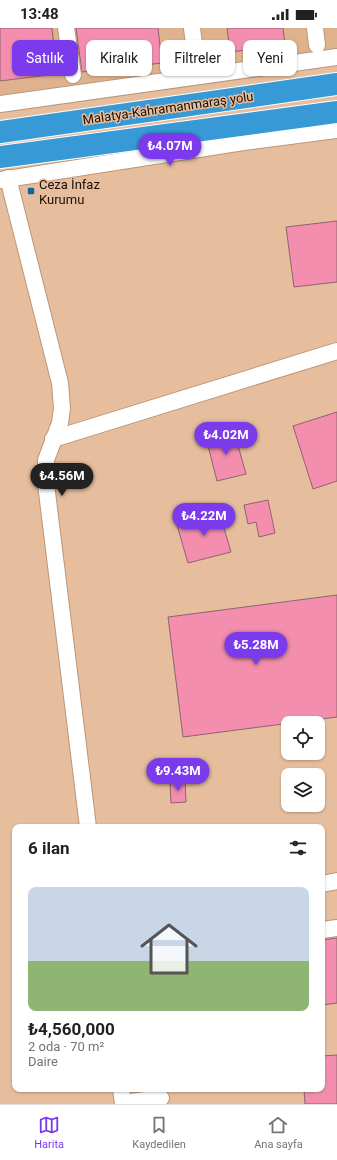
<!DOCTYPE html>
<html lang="tr">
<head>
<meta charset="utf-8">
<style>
	body { margin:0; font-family:Roboto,sans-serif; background:#f6f6f6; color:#202124; height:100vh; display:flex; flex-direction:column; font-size:15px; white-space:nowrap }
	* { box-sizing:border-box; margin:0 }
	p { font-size:13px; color:#757577 }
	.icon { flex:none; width:22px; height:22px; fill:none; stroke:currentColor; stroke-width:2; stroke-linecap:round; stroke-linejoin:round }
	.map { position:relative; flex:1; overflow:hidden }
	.panel { position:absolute; left:12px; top:796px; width:313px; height:268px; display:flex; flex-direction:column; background:#fff; border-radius:8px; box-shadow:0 1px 3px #0004 }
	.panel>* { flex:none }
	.hud { position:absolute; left:12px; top:12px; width:313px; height:36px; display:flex; gap:8px }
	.buttons { position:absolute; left:281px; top:688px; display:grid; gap:8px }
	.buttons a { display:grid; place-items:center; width:44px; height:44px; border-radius:8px; background:#fff; box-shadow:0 1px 3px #0004; font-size:20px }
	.price { position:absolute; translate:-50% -34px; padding:0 9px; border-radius:14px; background:#7c3aed; color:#fff; font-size:13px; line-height:26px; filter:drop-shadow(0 1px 2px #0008) }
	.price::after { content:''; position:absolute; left:50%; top:24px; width:12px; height:9px; margin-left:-6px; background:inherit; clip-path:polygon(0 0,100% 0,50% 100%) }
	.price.on { background:#222; color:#fff }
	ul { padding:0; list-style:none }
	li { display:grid; align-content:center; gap:8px; height:212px; padding:0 16px }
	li+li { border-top:1px solid #e0e0e0 }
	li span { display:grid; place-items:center; height:124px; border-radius:8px; color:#555 }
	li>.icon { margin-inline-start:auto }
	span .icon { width:72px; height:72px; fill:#fffc; stroke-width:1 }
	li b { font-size:17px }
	h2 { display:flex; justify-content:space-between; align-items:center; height:48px; padding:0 16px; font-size:17px }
	.tag { padding:0 14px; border-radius:8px; background:#fff; box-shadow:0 1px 3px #0004; font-size:14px; line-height:36px }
	.tag.on { background:#7c3aed; color:#fff }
	.status { display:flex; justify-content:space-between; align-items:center; height:28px; padding:0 20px; background:#fff; direction:ltr }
	.status svg { height:11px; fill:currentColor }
	.dock { display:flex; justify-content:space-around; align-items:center; height:56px; border-top:1px solid #e0e0e0; background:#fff; font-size:11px; color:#757577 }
	.dock a { display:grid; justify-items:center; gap:2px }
	.dock .on { color:#7c3aed }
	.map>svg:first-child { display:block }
</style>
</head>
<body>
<div class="status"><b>13:48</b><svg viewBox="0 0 49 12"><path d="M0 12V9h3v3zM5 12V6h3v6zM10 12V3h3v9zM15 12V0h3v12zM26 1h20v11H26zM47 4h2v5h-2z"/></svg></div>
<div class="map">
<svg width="337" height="1076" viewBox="0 0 337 1076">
	<rect width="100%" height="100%" fill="#e6be9e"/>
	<!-- built -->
	<polygon fill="#dfb28e" points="0,0 337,0 337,21 0,67"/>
	<!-- building -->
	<g fill="#f38eae" stroke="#90626f">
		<polygon points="0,0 52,0 57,46 0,53"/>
		<polygon points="76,0 158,0 162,35 82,44"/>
		<polygon points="227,0 283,0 285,17 230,24"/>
		<polygon points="337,193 337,254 294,259 286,199"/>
		<polygon points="337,384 337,453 313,461 293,398"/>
		<polygon points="234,403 246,446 217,453 206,410"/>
		<polygon points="268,472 275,505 259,509 256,494 248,496 244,477"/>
		<polygon points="219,483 231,524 188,535 176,494"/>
		<polygon points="337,567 337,689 183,709 168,589"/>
		<polygon points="185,753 186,774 171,775 170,755"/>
		<polygon points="337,910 337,975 322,977 322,912"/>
		<polygon points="337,1027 337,1076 305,1076 304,1061 322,1061 322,1028"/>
	</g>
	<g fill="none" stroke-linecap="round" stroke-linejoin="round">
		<defs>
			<g id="minor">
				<polyline points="66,0 73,47"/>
				<polyline points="192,0 196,33"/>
				<polyline points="315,0 317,17"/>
				<polyline points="0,76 337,29"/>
				<polyline points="8,150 60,355 62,380 60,395 46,432 46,456 88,799"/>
				<polyline points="0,152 237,115 337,102"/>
				<polyline points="53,411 337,323"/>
				<polyline points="322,856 337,853"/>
				<polyline points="322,902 337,900"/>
				<polyline points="121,1061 123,1076"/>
				<polyline points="123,1075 161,1070"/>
			</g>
			<g id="highway">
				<polyline points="0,104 337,56"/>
				<polyline points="0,129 337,84"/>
			</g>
		</defs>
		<!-- minor casing -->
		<use href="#minor" stroke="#bc9677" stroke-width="18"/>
		<!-- highway casing -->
		<use href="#highway" stroke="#fff" stroke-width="24"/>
		<!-- minor -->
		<use href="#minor" stroke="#fff" stroke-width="16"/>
		<!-- highway -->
		<use href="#highway" stroke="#379ad7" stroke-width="22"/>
	</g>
	<!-- markers -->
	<rect fill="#106899" stroke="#e6be9e" stroke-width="1.5" x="27" y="159" width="8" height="8" rx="2"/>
	<g text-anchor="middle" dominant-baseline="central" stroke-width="3" stroke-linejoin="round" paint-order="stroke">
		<!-- street labels -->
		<g font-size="13" fill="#1d0f04" stroke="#e6be9e">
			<text transform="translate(168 80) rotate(-8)">Malatya-Kahramanmaraş yolu</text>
		</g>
		<!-- poi labels -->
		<g font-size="13" fill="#1d0f04" stroke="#e6be9e" text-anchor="start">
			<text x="39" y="156">Ceza İnfaz<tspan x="39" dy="15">Kurumu</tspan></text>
		</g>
	</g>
</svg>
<div class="buttons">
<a><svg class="icon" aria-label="locate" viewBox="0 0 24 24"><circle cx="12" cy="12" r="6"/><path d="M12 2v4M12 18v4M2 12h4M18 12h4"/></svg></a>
<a><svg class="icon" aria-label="layers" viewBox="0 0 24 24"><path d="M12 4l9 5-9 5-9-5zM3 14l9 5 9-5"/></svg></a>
</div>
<b class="price" style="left:170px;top:139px">₺4.07M</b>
<b class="price" style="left:226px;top:428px">₺4.02M</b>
<b class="price on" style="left:62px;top:469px">₺4.56M</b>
<b class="price" style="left:204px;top:509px">₺4.22M</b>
<b class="price" style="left:256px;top:638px">₺5.28M</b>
<b class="price" style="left:178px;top:764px">₺9.43M</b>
<div class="hud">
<a class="tag on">Satılık</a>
<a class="tag">Kiralık</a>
<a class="tag">Filtreler</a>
<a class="tag">Yeni</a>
</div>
<section class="panel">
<h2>6 ilan<svg class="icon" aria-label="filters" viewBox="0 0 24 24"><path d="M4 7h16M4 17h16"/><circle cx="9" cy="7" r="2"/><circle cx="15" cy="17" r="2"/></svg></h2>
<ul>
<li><span style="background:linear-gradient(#c9d6e8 60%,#8fb573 0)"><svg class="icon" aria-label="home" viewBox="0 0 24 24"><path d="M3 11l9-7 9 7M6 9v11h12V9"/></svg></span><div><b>₺4,560,000</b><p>2 oda · 70 m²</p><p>Daire</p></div></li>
</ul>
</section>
</div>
<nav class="dock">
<a class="on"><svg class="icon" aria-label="map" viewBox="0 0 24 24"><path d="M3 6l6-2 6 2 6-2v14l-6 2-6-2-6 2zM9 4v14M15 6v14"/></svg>Harita</a>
<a><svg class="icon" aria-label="saved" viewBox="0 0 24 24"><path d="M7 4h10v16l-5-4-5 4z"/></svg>Kaydedilen</a>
<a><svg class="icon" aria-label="home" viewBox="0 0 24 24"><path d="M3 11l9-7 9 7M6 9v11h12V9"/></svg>Ana sayfa</a>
</nav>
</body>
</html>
